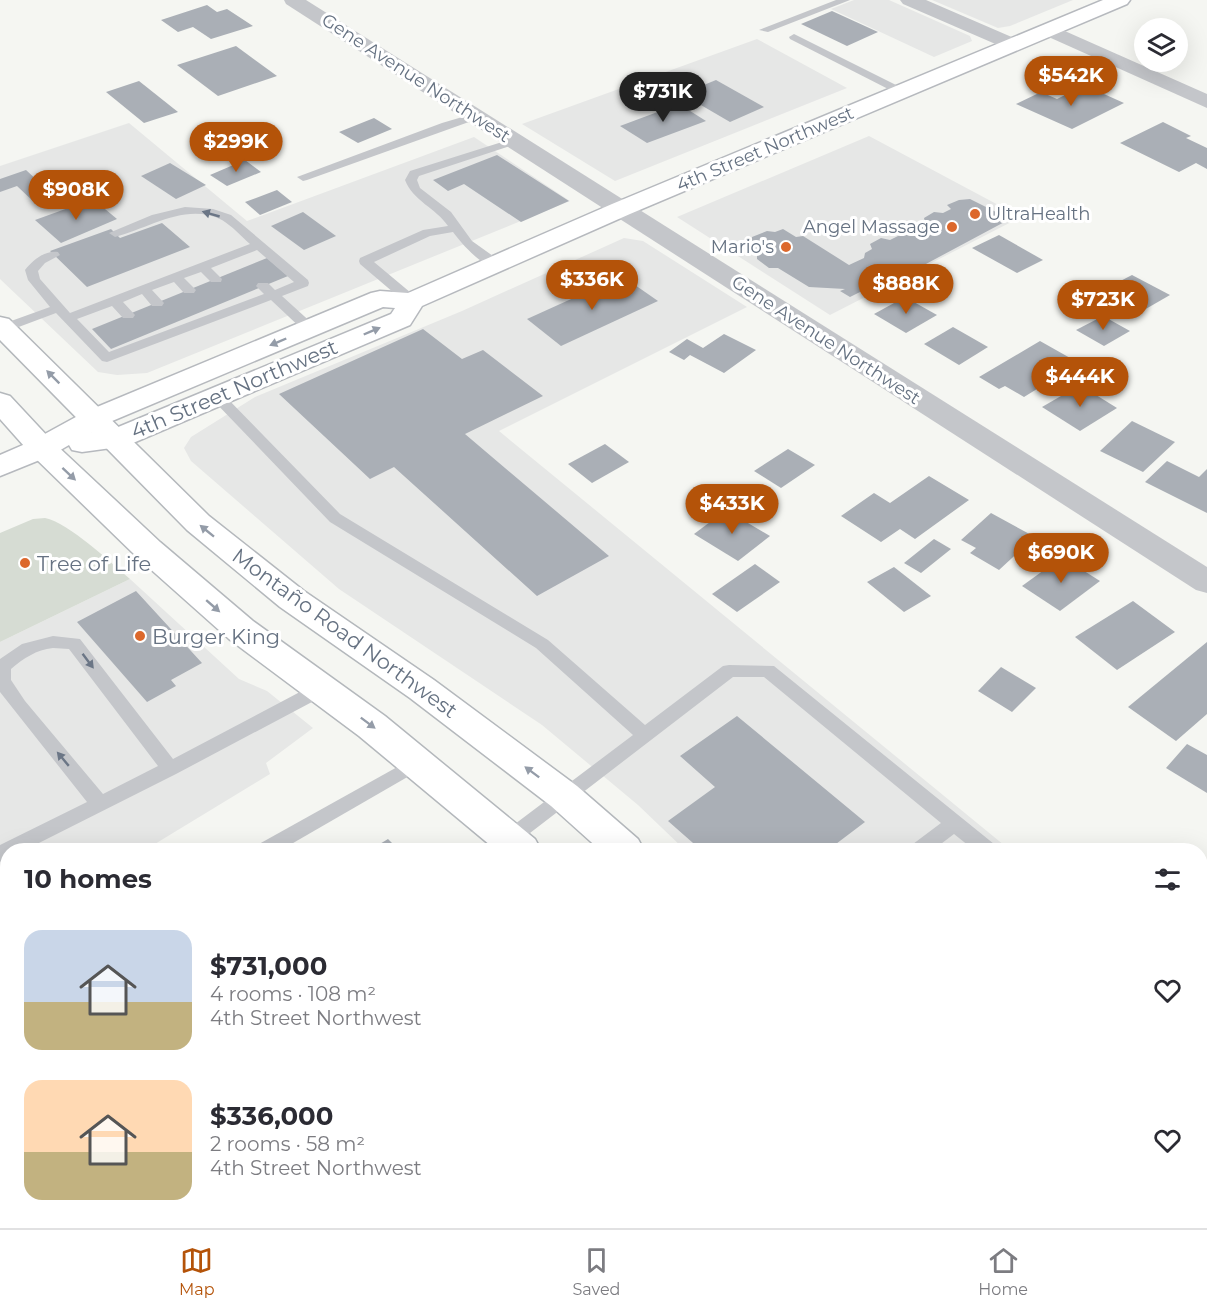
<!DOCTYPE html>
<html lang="en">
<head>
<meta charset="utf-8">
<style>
	body { margin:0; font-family:Montserrat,sans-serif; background:#f2f2f3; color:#2b2b33; height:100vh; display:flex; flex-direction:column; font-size:22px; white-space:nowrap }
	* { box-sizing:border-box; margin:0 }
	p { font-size:20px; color:#7c7c81 }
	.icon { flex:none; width:33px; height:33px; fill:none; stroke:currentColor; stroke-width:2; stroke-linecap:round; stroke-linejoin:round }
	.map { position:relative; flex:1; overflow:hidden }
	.details { position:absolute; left:0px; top:843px; width:1208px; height:386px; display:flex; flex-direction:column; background:#fff; border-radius:24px 24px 0 0; box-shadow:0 6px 24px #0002 }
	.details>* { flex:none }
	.controls { position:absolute; left:1134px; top:18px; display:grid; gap:12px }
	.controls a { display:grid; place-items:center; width:54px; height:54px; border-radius:50%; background:#fff; box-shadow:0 6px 24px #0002; font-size:30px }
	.price { position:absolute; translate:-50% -51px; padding:0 14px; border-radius:21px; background:#b45309; color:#fff; font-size:20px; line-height:39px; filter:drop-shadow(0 2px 3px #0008) }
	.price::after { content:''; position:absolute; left:50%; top:36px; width:18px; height:14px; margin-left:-9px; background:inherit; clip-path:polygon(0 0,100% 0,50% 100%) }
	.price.on { background:#222; color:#fff }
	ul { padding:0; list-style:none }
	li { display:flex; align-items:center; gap:18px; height:150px; padding:0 24px }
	li span { display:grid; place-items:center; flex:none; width:168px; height:120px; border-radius:18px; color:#555 }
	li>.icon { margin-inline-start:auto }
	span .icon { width:72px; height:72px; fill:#fffc; stroke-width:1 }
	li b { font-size:26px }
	h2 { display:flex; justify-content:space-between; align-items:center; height:72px; padding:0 24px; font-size:26px }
	.dock { display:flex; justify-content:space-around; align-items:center; height:84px; border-top:2px solid #e1e1e2; background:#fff; font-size:16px; color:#7c7c81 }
	.dock a { display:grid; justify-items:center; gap:3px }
	.dock .on { color:#b45309 }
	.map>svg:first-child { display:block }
</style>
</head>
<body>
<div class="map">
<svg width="1207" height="1228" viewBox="0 0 1207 1228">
	<rect width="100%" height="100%" fill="#f5f6f2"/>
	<!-- built -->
	<g fill="#e6e7e6">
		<polygon points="854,0 889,0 970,36 972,41 934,57 831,9"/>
		<polygon points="932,0 1073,0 1010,26 998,28"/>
		<polygon points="757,39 847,88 615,181 522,124"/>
		<polygon points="129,123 247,221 474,137 570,201 147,373 117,375 98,372 0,279 0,166"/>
		<polygon points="869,136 1021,217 830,315 677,217"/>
		<polygon points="624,238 643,241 747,307 499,431 1010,850 685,850 638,805 542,725 339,589 191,461 184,448 191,437 255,397 462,311"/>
		<polygon points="130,579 239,679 267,691 313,728 266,763 270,774 145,850 8,850 7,926 0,930 0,642"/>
		<polygon points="1200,1003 1207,1009 1207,1228 1076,1228 1069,1221 1200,1221"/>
	</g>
	<!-- green -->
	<path fill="#d6dcd3" d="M45,518c24,5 65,44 85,61l-130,63v-109l33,-14z"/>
	<!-- building -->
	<g fill="#aaafb6">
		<polygon points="207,5 217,12 227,9 253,26 211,39 193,27 178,32 161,20"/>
		<polygon points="832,11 878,32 847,46 801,24"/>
		<polygon points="236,46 277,76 218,96 177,65"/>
		<polygon points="716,80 764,107 730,122 682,94"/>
		<polygon points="139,81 178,112 144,123 106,92"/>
		<polygon points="1077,89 1088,94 1095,90 1124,103 1072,129 1016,104 1041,92 1057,99"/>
		<polygon points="679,104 706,121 647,143 620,126"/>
		<polygon points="374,118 392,129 358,143 339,132"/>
		<polygon points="1163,122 1191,136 1186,138 1207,148 1207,169 1196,163 1179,172 1120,143"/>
		<polygon points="497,155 569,201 521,222 464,184 448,191 433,180"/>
		<polygon points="245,160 261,172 227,186 210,175"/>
		<polygon points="170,163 206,185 176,199 141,176"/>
		<polygon points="26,170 54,196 35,203 17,186 0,192 0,179"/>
		<polygon points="277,190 292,202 260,215 245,202"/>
		<polygon points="93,199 117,219 61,243 35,220"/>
		<polygon points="970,199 1010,219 868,295 862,291 850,297 840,291 845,289 809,287 778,268 769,268 757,259 757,254 745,247 752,243 752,237 767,231 775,232 783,229 796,237 803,236 849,265 864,258 865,253 872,249 870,244 881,238 890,240 900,235 898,231 908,225 916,227 925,222 924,218 934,212 943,213 951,209 947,205 959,200"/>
		<polygon points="303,212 336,236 304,250 271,226"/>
		<polygon points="162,223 190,247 87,287 50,251 111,229 120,238"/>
		<polygon points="999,235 1043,260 1017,273 972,248"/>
		<polygon points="267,258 288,276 111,349 92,329"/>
		<polygon points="1132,275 1170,295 1144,310 1105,289"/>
		<polygon points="622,276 658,301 561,346 527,319"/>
		<polygon points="905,297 937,315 906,333 874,314"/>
		<polygon points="1103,316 1130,331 1104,346 1076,330"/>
		<polygon points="953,327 988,347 959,365 924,344"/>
		<polygon points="423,329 462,359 483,350 543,396 465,434 609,556 537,596 394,467 370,479 279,394"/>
		<polygon points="724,334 756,350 724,373 690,355 684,360 669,352 687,339 703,348"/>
		<polygon points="1040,341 1079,363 1024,397 1005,386 999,389 979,377"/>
		<polygon points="1080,385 1117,408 1080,431 1042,407"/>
		<polygon points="1132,421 1175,442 1143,472 1100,451"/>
		<polygon points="605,444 629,462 592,483 568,464"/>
		<polygon points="788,449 815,465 781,488 754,471"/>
		<polygon points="1167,461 1199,477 1207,469 1207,513 1145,482"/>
		<polygon points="929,476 969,500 915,539 900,529 881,542 841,516 874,493 890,503"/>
		<polygon points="726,510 770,536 738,561 694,534"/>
		<polygon points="991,513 1035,537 999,570 970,553 976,548 961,540"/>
		<polygon points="934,539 951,549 921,573 904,563"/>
		<polygon points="1062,557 1100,581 1060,611 1022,586"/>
		<polygon points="755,564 780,582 737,612 712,594"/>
		<polygon points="894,567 931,596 904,612 867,582"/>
		<polygon points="136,591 202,663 171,680 176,686 147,702 77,622"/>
		<polygon points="1133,601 1175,632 1117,670 1075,637"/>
		<polygon points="1207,642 1207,714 1176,741 1128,707"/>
		<polygon points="1001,667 1036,688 1012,712 978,691"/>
		<polygon points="737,716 865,822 828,850 701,850 668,821 715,787 680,756"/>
		<polygon points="1187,744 1207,755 1207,793 1166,768"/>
		<polygon points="388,839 399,850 370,850"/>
		<polygon points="8,949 8,972 0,955 0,953"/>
		<polygon points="1200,1066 1207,1072 1207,1228 1094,1228 1087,1221 1200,1221"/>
		<polygon points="91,1221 177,1221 167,1228 95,1228"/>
		<polygon points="515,1221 559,1221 553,1228 523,1228"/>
	</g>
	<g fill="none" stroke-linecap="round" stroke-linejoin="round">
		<defs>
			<path id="secondary" d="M1103,0h27l-3,4 -497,210 -208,92 -12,19 -284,121 -44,6 -10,-2 -3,-5 -17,10 -52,21v-21l32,-14 53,-29 286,-119 9,-2 28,2 204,-89zM383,307l12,1 -4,6 -280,116 -20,3 14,-9z"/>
			<g id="primary">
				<polygon points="0,317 9,319 209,516 304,591 434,680 577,786 638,839 644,850 600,850 551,806 410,698 280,607 187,530 0,340"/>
				<polygon points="0,393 10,396 52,441 160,542 253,621 385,716 535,839 541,850 496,850 359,736 229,639 138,558 32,455 0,419"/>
				<polygon points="854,1221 904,1221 907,1228 857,1228"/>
				<polygon points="977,1221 1027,1221 1030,1228 980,1228"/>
			</g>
		</defs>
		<!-- secondary casing -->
		<use href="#secondary" stroke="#b6b9be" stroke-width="3"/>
		<!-- primary casing -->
		<use href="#primary" stroke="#b4b8bc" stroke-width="3"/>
		<!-- service -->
		<g fill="#c4c6ca" fill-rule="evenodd">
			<polygon points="836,0 850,0 768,32 759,30"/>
			<polygon points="794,34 906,90 907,92 906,94 898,94 790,39 789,37"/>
			<polygon points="476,113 480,114 480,118 307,180 303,181 297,177 442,123"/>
			<path d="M515,138l6,3 -2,2 -100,33 -2,4 3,8 31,24 21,29 28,20 1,3 -1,3c-16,3 -38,-23 -47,-35l-23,4 -56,26 43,36 2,3 -7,4 -5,-1 -47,-40 -1,-3 1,-3 63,-28 25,-4c-12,-18 -35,-25 -43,-46l5,-9z"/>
			<path d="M185,207l28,2 18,6 77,65 1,3 -1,3 -26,10 33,30 2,3 -2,3h-10l-34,-32 -164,62 -5,-1 -46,-48 -48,18h-8v-6l50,-18 -22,-27 -3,-10c8,-10 20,-20 33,-18l2,3 -15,8 -7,8 2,8 30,34 180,-69c-9,-8 -18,-18 -28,-24 -36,-18 -72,8 -107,17l-6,-4 43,-18zM257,250l37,32 -19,8 -7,-7h-10l-2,3 8,8 -155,58 -32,-33 35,-13 11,12h10l2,-3 -12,-13 19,-8 10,12h10l2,-3 -12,-13 22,-8 10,11h10l2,-3 -12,-12 17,-6 10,10h10l1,-3 -11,-11z"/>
			<polygon points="217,392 222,393 340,514 548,640 645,725 723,666 729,665 774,666 994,844 996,850 974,850 954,834 933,850 911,850 913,844 941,823 764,677 733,677 517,843 510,846 503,843 501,838 503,833 633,735 536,648 330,522 212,399 210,396 212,393"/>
			<path d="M53,636l27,3 93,120 142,-75 6,-2 6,2 3,5 -3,5 -151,80 -151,76h-17v9l-8,3v-17l87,-43 -87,-110v-33l22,-15zM53,648l16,1 89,117 -55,28 -78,-93 -14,-21v-11c13,-11 25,-19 42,-21z"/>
			<polygon points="417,756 423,758 426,763 423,768 281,850 257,850 259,844"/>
			<polygon points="1200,1015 1207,1018 1207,1040 1200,1037"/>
		</g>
		<!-- minor -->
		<g fill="#c4c6ca" fill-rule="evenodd">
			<polygon points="284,0 306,0 1207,567 1207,593 1196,590 286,4"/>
			<polygon points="900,0 926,0 1021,41 1024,45 1021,49 1007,49 903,4"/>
			<polygon points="1049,24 1207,94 1207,108 1042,34 1039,30 1042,26"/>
		</g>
		<!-- secondary -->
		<use href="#secondary" fill="#fff" fill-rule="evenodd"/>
		<!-- primary -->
		<use href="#primary" fill="#fff" fill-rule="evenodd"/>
	</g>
	<!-- one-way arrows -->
	<defs><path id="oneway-solid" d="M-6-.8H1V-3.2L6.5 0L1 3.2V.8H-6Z" transform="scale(1.5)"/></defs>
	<g fill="#6b7686">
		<use href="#oneway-solid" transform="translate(211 214) rotate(-164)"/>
		<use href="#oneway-solid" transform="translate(88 661) rotate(53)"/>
		<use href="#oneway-solid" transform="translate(63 759) rotate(-130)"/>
	</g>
	<g fill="#949ca8">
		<use href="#oneway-solid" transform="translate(372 331) rotate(-23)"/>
		<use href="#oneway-solid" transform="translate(278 342) rotate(157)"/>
		<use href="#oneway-solid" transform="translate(53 377) rotate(-135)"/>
		<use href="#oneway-solid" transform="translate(69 474) rotate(43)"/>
		<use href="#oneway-solid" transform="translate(207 531) rotate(-141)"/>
		<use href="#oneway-solid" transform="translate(213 606) rotate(41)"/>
		<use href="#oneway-solid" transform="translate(368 723) rotate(37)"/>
		<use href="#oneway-solid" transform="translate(532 772) rotate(-143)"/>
	</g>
	<!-- markers -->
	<g fill="#dc682c" stroke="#fff" stroke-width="2">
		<circle cx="975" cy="214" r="6"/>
		<circle cx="952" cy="227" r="6"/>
		<circle cx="786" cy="247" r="6"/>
		<circle cx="25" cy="563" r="6"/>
		<circle cx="140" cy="636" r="6"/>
	</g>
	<g text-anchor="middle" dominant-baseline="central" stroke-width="6" stroke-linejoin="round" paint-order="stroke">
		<!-- far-street labels -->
		<g font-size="18" fill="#667282" stroke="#fff">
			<text transform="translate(416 78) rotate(33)">Gene Avenue Northwest</text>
			<text transform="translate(765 149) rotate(-23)">4th Street Northwest</text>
			<text transform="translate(826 340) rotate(33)">Gene Avenue Northwest</text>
		</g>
		<!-- far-poi labels -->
		<g font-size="18" fill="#667282" stroke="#fff" text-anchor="end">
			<text x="987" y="214" text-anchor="start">UltraHealth</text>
			<text x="940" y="227">Angel Massage</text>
			<text x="774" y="247">Mario's</text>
		</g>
		<!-- street labels -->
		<g font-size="21" fill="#667282" stroke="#fff">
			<text transform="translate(234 389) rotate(-23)">4th Street Northwest</text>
			<text transform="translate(345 633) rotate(36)">Montaño Road Northwest</text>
		</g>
		<!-- poi labels -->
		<g font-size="21" fill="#667282" stroke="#fff" text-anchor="start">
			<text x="37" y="563">Tree of Life</text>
			<text x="152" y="636">Burger King</text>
		</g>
	</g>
</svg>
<div class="controls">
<a><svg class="icon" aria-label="layers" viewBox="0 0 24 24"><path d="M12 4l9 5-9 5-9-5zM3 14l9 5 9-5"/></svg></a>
</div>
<b class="price" style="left:1071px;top:107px">$542K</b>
<b class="price on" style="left:663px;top:123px">$731K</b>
<b class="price" style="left:236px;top:173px">$299K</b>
<b class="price" style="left:76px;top:221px">$908K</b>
<b class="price" style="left:592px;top:311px">$336K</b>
<b class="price" style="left:906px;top:315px">$888K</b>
<b class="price" style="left:1103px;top:331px">$723K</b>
<b class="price" style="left:1080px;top:408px">$444K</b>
<b class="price" style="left:732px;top:535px">$433K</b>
<b class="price" style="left:1061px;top:584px">$690K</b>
<section class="details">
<h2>10 homes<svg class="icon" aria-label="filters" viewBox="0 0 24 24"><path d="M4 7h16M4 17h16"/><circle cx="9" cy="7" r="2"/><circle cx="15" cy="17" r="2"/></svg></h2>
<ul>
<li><span style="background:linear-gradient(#c9d6e8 60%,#c2b280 0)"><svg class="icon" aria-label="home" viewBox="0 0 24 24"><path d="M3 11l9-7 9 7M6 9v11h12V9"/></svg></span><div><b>$731,000</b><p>4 rooms · 108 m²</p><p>4th Street Northwest</p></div><svg class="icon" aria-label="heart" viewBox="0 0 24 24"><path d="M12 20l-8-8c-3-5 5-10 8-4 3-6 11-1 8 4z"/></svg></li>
<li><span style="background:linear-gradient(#ffd9b3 60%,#c2b280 0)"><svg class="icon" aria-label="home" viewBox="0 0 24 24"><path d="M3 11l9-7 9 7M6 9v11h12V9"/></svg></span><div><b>$336,000</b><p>2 rooms · 58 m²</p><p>4th Street Northwest</p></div><svg class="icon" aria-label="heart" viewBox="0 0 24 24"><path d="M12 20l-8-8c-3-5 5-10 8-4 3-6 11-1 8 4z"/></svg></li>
</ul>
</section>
</div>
<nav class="dock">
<a class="on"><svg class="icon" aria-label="map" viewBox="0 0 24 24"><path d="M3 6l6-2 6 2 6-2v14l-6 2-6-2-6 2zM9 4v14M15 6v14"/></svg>Map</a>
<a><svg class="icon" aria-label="saved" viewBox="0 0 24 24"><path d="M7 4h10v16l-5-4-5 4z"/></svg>Saved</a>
<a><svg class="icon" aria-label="home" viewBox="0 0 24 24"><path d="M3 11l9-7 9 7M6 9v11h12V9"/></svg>Home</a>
</nav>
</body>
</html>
